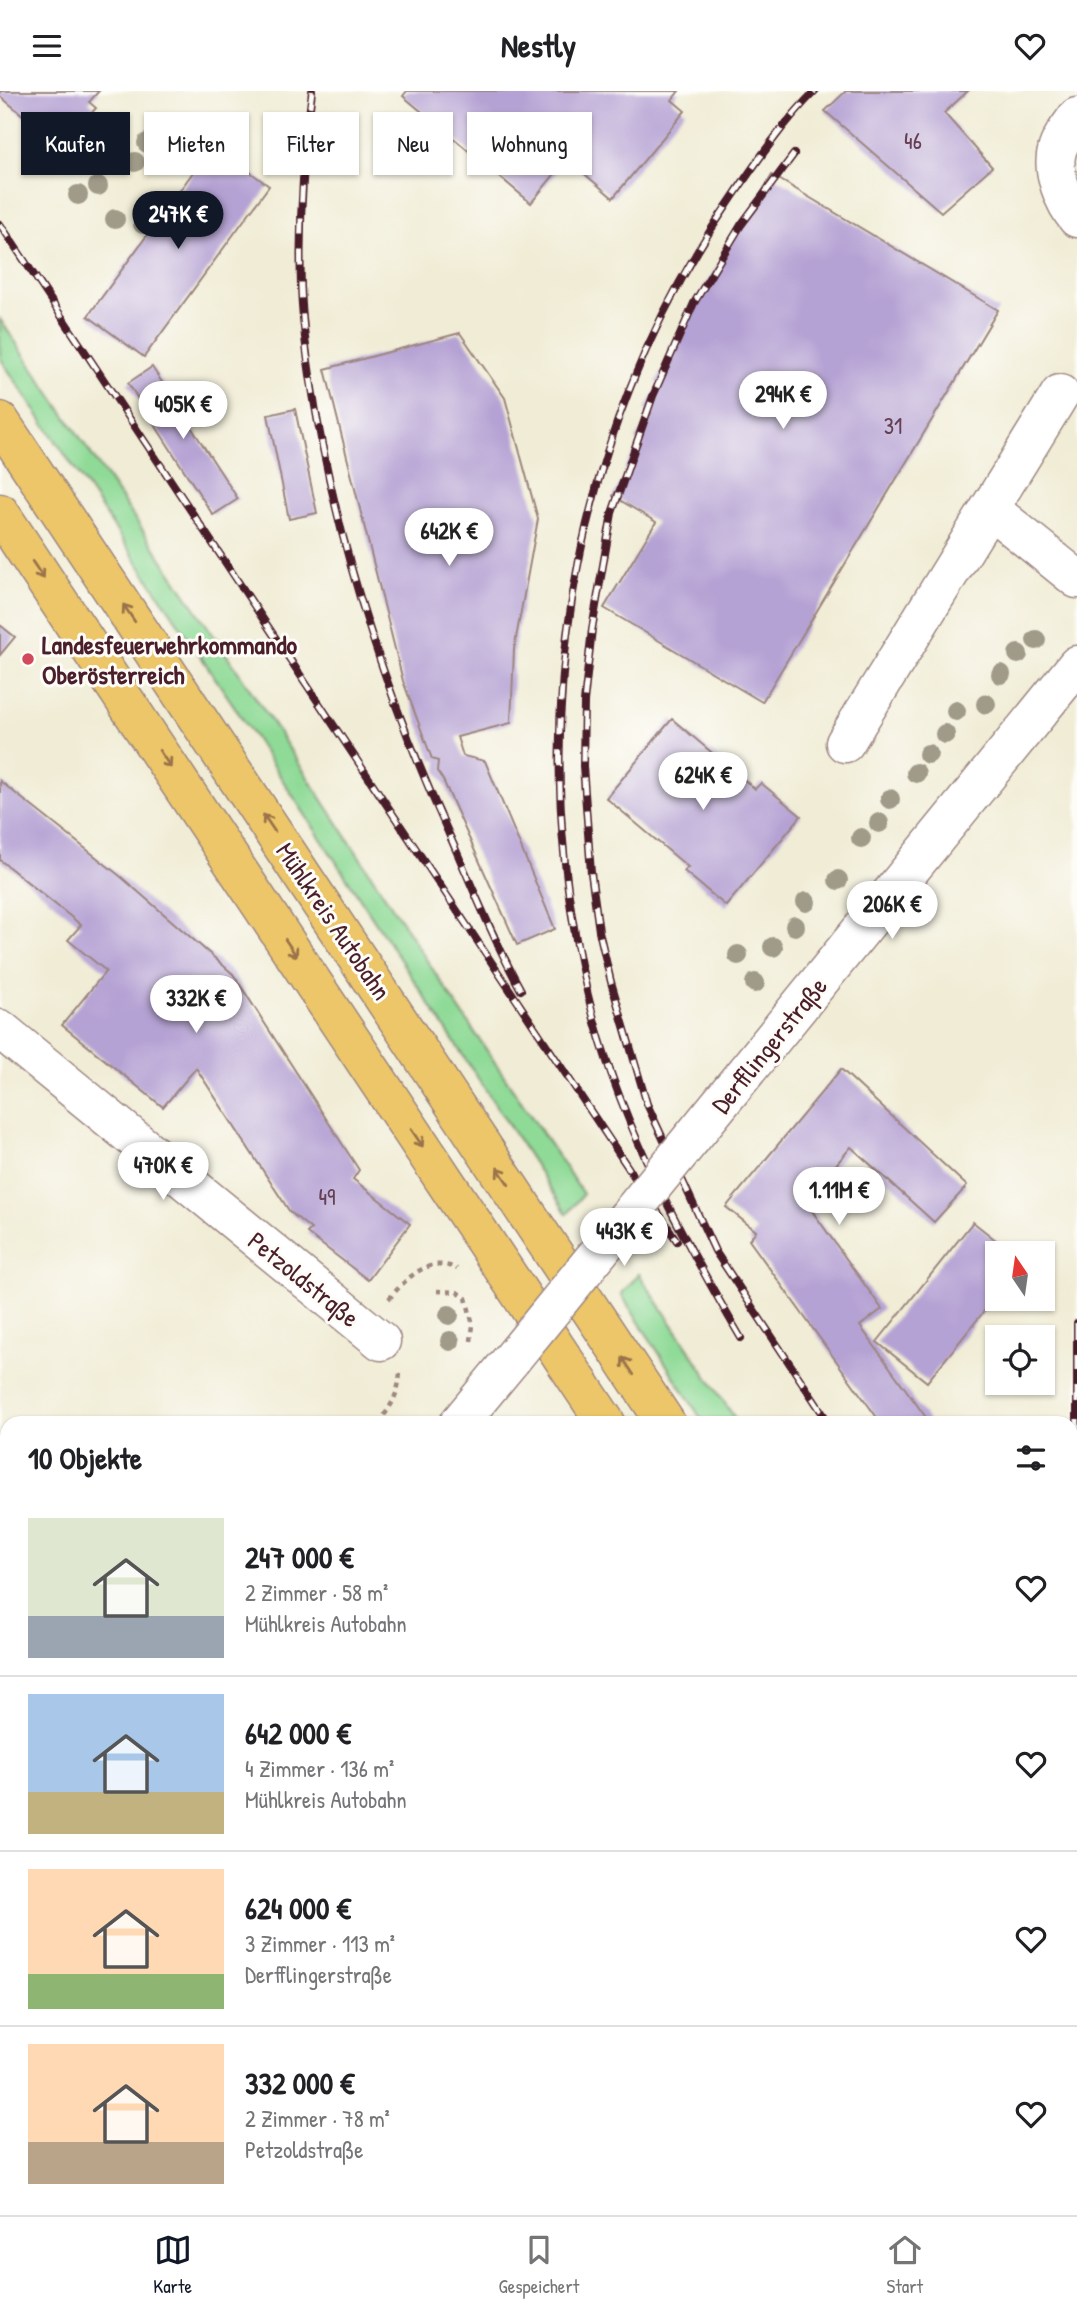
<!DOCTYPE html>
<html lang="de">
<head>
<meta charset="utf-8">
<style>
	body { margin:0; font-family:"Patrick Hand",sans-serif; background:#f2f2f2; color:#202124; height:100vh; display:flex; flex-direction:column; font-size:26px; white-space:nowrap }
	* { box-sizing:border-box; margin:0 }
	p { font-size:23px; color:#757577 }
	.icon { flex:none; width:38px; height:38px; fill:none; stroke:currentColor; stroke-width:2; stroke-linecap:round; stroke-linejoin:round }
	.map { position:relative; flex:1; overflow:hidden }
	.details { position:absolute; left:0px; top:1325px; width:1078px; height:800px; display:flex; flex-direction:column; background:#fff; border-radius:21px 21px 0 0; box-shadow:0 2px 5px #0004 }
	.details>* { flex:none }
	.top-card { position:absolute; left:21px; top:21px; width:700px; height:63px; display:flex; gap:14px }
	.needle { width:46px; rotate:347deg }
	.controls { position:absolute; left:985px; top:1150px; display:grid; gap:14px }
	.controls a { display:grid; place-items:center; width:70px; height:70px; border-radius:0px; background:#fff; box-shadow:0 2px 5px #0004; font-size:35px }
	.price { position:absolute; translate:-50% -60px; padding:0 16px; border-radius:24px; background:#fff; color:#222; font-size:23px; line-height:46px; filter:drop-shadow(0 2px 4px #0008) }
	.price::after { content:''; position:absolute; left:50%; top:42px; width:21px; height:16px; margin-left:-10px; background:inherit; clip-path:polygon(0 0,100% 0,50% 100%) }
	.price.selected { background:#111827; color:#fff }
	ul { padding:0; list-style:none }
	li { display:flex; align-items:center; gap:21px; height:175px; padding:0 28px }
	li+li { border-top:2px solid #e0e0e0 }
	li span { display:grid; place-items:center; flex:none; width:196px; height:140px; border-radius:0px; color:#555 }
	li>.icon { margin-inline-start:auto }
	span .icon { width:84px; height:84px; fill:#fffc; stroke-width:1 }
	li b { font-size:30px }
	h2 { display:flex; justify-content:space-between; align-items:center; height:84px; padding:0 28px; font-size:30px }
	.chip { padding:0 24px; border-radius:0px; background:#fff; box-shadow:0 2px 5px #0004; font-size:24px; line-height:63px }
	.chip.selected { background:#111827; color:#fff }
	header { display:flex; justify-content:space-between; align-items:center; height:91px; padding:0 28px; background:#fff; font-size:32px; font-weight:700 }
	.tab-bar { display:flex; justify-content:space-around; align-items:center; height:98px; border-top:2px solid #e0e0e0; background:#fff; font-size:19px; color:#757577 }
	.tab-bar a { display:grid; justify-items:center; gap:4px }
	.tab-bar .selected { color:#111827 }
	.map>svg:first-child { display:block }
</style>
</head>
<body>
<header><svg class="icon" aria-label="menu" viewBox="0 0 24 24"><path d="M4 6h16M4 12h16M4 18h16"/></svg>Nestly<svg class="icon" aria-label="heart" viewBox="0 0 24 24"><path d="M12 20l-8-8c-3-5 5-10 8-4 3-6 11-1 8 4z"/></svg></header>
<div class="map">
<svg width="1077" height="2124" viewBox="0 0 1077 2124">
	<rect width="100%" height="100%" fill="#fdfcf7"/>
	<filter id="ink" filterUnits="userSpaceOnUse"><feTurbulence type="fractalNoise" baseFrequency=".0143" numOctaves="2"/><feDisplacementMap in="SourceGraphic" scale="14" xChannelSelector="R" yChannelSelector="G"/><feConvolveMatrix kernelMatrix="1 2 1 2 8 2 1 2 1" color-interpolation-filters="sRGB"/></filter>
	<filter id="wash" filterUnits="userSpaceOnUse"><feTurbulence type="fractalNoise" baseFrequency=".00686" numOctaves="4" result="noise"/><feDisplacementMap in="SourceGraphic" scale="28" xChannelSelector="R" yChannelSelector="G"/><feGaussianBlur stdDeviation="1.57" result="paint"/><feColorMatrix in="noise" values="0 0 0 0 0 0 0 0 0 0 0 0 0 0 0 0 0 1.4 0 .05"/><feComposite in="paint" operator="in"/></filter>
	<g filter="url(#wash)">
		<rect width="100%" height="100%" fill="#f0ecd5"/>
		<!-- green -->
		<g fill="#8eda96" stroke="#6c7c60" stroke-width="2">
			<polygon points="0,228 262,616 441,891 583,1103 567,1123 230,609 0,267"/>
			<polygon points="639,1183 738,1332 704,1332 621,1203"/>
			<polygon points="823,2118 942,2118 945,2124 812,2124"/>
		</g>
		<g id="blocks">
			<!-- building -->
			<g fill="#b5a2d4">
				<polygon points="0,0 99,0 89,11 96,17 76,40 70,34 55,51 0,5"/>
				<polygon points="407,0 679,0 672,9 685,20 613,107 567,68 531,112 403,5"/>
				<polygon points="846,0 968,0 944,22 992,76 941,121 825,20"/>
				<polygon points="213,54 269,95 144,266 88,225"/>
				<polygon points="772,84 998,219 762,611 604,517 656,431 613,405 628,380 624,378 640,352 635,349 651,322 645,318 660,293 656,291 673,263 669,261 684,237 681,235"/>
				<polygon points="460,242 505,307 538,428 514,558 511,632 457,646 463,665 485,670 555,838 517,854 443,689 437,680 438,670 432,668 403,590 325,278"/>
				<polygon points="152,276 238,408 213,424 128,292"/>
				<polygon points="295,318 317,422 289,428 268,324"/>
				<polygon points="0,534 15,546 0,564"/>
				<polygon points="672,628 755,698 761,692 801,725 726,815 684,780 688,776 606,707"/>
				<polygon points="0,690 120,785 233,883 359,1079 353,1088 410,1133 368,1189 307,1142 311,1138 290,1121 196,977 163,1016 62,934 106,880 68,849 81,834 0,769"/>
				<polygon points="841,978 967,1095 934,1131 851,1056 805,1110 882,1218 860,1235 930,1332 881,1332 749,1149 756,1140 726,1116"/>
				<polygon points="973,1131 1012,1162 998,1162 998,1203 927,1291 877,1251"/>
				<polygon points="7,1972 7,2101 0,2096 0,1981"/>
				<polygon points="27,2118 491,2118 486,2124 36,2124"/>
			</g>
		</g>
	</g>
	<g filter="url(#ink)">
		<use href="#blocks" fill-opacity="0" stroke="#9d8680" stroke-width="2"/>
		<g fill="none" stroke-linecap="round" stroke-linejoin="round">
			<defs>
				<g id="minor">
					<path d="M1077,26c-7,10 -17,22 -20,34 -6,19 7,52 20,67"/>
					<polyline points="990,418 1077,488"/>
					<polyline points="845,652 1060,303"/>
					<polyline points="0,938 381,1250"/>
					<polyline points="691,1048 1077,574"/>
					<polyline points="459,1332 511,1269"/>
					<polyline points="0,1885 7,1876"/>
				</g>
				<g id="highway">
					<polyline points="0,330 666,1332"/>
					<polyline points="0,422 606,1332"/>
					<polyline points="1071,1979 1077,1989"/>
					<polyline points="1071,2077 1077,2088"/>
				</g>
			</defs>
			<!-- minor casing -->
			<use href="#minor" stroke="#9d8680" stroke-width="41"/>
			<!-- highway casing -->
			<use href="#highway" stroke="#9d8680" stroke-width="41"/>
			<!-- path -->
			<g stroke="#9d8680" stroke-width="4.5" stroke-dasharray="5 5" stroke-linecap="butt">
				<polyline points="272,49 340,56"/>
				<polyline points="437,1200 457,1201 466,1207 473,1234 471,1250"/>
				<path d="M389,1208c17,-21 40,-44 68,-30"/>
				<path d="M378,1332c14,-17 21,-30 22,-52"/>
				<polyline points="0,1656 7,1661"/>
				<polyline points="0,1793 7,1785"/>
				<polyline points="989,2118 993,2124"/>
			</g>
			<!-- minor -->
			<use href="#minor" stroke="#fff" stroke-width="38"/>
			<!-- highway -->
			<use href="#highway" stroke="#ecc669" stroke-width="38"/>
			<defs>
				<g id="rail">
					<path d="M312,0c-9,65 -13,130 -11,196 2,52 11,106 21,157 27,138 72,270 130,397 22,50 43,102 69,149"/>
					<polyline points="794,63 741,134 694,212 653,305 612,422 592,538 584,611 583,675 591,782 599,840 611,891 647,1013 715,1160 829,1332"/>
					<polyline points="0,133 677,1150"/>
					<polyline points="1077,1232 1077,1347"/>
					<path d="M741,1247c-59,-101 -116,-206 -147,-319 -75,-278 -27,-584 138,-821 25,-37 52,-76 83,-107"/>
				</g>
			</defs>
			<!-- rail casing -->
			<use href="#rail" stroke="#4a1f2b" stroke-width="8"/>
			<!-- rail -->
			<use href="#rail" stroke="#fdfcf7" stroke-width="5" stroke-dasharray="16" stroke-linecap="butt"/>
			<defs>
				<polyline id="minor-bridge" points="511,1269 691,1048"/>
			</defs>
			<!-- minor-bridge casing -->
			<use href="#minor-bridge" stroke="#9d8680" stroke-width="41" stroke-linecap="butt"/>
			<!-- minor-bridge -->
			<use href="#minor-bridge" stroke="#fff" stroke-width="38"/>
		</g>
		<!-- trees -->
		<g fill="#a09a89">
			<circle cx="147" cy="52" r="10"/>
			<circle cx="135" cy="71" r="10"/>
			<circle cx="98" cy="95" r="10"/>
			<circle cx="78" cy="104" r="10"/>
			<circle cx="115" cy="128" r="10"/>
			<circle cx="143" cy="133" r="10"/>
			<circle cx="1036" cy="549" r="10"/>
			<circle cx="1018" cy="563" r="10"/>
			<circle cx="1001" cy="583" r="10"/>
			<circle cx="986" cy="613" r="10"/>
			<circle cx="956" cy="620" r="10"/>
			<circle cx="945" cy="643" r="10"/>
			<circle cx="928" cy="663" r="10"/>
			<circle cx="916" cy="682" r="10"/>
			<circle cx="890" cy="708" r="10"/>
			<circle cx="879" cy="732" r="10"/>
			<circle cx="861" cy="747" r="10"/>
			<circle cx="838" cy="789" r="10"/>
			<circle cx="806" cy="811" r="10"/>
			<circle cx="795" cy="835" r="10"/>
			<circle cx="773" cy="856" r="10"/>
			<circle cx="738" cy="864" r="10"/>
			<circle cx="755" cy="892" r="10"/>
			<circle cx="449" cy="1224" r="10"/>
			<circle cx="450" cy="1250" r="10"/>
		</g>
		<!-- one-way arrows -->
		<defs><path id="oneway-shaft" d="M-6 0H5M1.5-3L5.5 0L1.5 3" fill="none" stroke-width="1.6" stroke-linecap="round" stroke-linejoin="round" transform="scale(1.75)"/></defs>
		<g stroke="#9b724a">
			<use href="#oneway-shaft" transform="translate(38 479) rotate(56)"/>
			<use href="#oneway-shaft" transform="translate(129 522) rotate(-124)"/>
			<use href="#oneway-shaft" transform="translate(165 668) rotate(56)"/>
			<use href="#oneway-shaft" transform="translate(269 732) rotate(-124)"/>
			<use href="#oneway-shaft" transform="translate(291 857) rotate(56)"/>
			<use href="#oneway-shaft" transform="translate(417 1047) rotate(56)"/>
			<use href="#oneway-shaft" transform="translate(503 1085) rotate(-124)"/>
			<use href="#oneway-shaft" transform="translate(628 1275) rotate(-123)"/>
		</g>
	</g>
	<!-- markers -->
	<circle fill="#d1495b" stroke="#fdfcf7" stroke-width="2.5" cx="28" cy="568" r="7"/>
	<g text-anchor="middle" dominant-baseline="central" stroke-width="6" stroke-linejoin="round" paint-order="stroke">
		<!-- number labels -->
		<g font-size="23" fill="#654055">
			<text x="913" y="49">46</text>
			<text x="893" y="334">31</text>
			<text x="327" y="1105">49</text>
		</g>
		<!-- poi labels -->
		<g font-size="26" font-weight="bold" fill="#4a1f2b" stroke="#fdfcf7" text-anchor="start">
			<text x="42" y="553">Landesfeuerwehrkommando<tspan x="42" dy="30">Oberösterreich</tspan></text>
		</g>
		<!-- street labels -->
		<g font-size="26" fill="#4a1f2b" stroke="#fdfcf7">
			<text transform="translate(334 830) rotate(56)">Mühlkreis Autobahn</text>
			<text transform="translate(769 954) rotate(-51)">Derfflingerstraße</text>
			<text transform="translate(304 1188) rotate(39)">Petzoldstraße</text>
		</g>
	</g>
</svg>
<div class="controls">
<a><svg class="needle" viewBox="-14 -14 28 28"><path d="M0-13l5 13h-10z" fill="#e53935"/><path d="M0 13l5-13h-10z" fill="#757577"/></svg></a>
<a><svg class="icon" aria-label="locate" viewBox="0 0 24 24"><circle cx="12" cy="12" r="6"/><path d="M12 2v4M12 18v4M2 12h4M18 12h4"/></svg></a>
</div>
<b class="price selected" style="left:178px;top:160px">247K €</b>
<b class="price" style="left:783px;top:340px">294K €</b>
<b class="price" style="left:183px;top:350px">405K €</b>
<b class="price" style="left:449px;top:477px">642K €</b>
<b class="price" style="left:703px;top:721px">624K €</b>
<b class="price" style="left:892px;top:850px">206K €</b>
<b class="price" style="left:196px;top:944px">332K €</b>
<b class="price" style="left:163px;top:1111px">470K €</b>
<b class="price" style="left:839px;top:1136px">1.11M €</b>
<b class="price" style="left:624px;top:1177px">443K €</b>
<div class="top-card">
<a class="chip selected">Kaufen</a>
<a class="chip">Mieten</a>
<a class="chip">Filter</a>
<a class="chip">Neu</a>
<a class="chip">Wohnung</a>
</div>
<section class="details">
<h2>10 Objekte<svg class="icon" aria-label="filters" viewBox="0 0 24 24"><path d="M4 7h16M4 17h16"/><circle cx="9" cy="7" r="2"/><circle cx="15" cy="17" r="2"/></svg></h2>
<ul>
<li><span style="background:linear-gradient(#dfe7d0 70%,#9aa5b1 0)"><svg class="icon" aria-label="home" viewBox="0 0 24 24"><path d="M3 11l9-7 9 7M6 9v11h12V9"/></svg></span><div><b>247 000 €</b><p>2 Zimmer · 58 m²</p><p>Mühlkreis Autobahn</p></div><svg class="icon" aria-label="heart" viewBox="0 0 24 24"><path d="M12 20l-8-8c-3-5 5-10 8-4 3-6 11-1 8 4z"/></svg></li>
<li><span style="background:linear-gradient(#a9c7e8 70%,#c2b280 0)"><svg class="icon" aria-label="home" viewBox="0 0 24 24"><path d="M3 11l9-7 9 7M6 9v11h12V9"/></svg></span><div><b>642 000 €</b><p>4 Zimmer · 136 m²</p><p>Mühlkreis Autobahn</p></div><svg class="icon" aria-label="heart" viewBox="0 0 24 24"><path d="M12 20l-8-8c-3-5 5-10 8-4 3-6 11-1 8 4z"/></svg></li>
<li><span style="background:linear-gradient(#ffd9b3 75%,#8fb573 0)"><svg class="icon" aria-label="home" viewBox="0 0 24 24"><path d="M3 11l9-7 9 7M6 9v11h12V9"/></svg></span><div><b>624 000 €</b><p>3 Zimmer · 113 m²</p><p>Derfflingerstraße</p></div><svg class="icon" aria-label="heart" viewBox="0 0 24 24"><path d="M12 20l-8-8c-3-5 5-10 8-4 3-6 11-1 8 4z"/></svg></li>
<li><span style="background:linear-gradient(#ffd9b3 70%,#b9a48a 0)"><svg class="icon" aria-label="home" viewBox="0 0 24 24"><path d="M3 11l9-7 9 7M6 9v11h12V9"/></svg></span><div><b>332 000 €</b><p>2 Zimmer · 78 m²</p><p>Petzoldstraße</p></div><svg class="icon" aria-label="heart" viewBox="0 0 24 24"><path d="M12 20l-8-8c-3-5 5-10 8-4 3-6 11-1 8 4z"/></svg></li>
</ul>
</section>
</div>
<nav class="tab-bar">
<a class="selected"><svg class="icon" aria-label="map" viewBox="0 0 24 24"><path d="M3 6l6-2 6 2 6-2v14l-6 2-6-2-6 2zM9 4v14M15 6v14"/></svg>Karte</a>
<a><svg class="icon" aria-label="saved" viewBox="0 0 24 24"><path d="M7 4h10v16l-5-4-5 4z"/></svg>Gespeichert</a>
<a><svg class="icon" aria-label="home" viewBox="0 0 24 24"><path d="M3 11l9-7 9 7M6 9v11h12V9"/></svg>Start</a>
</nav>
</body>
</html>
